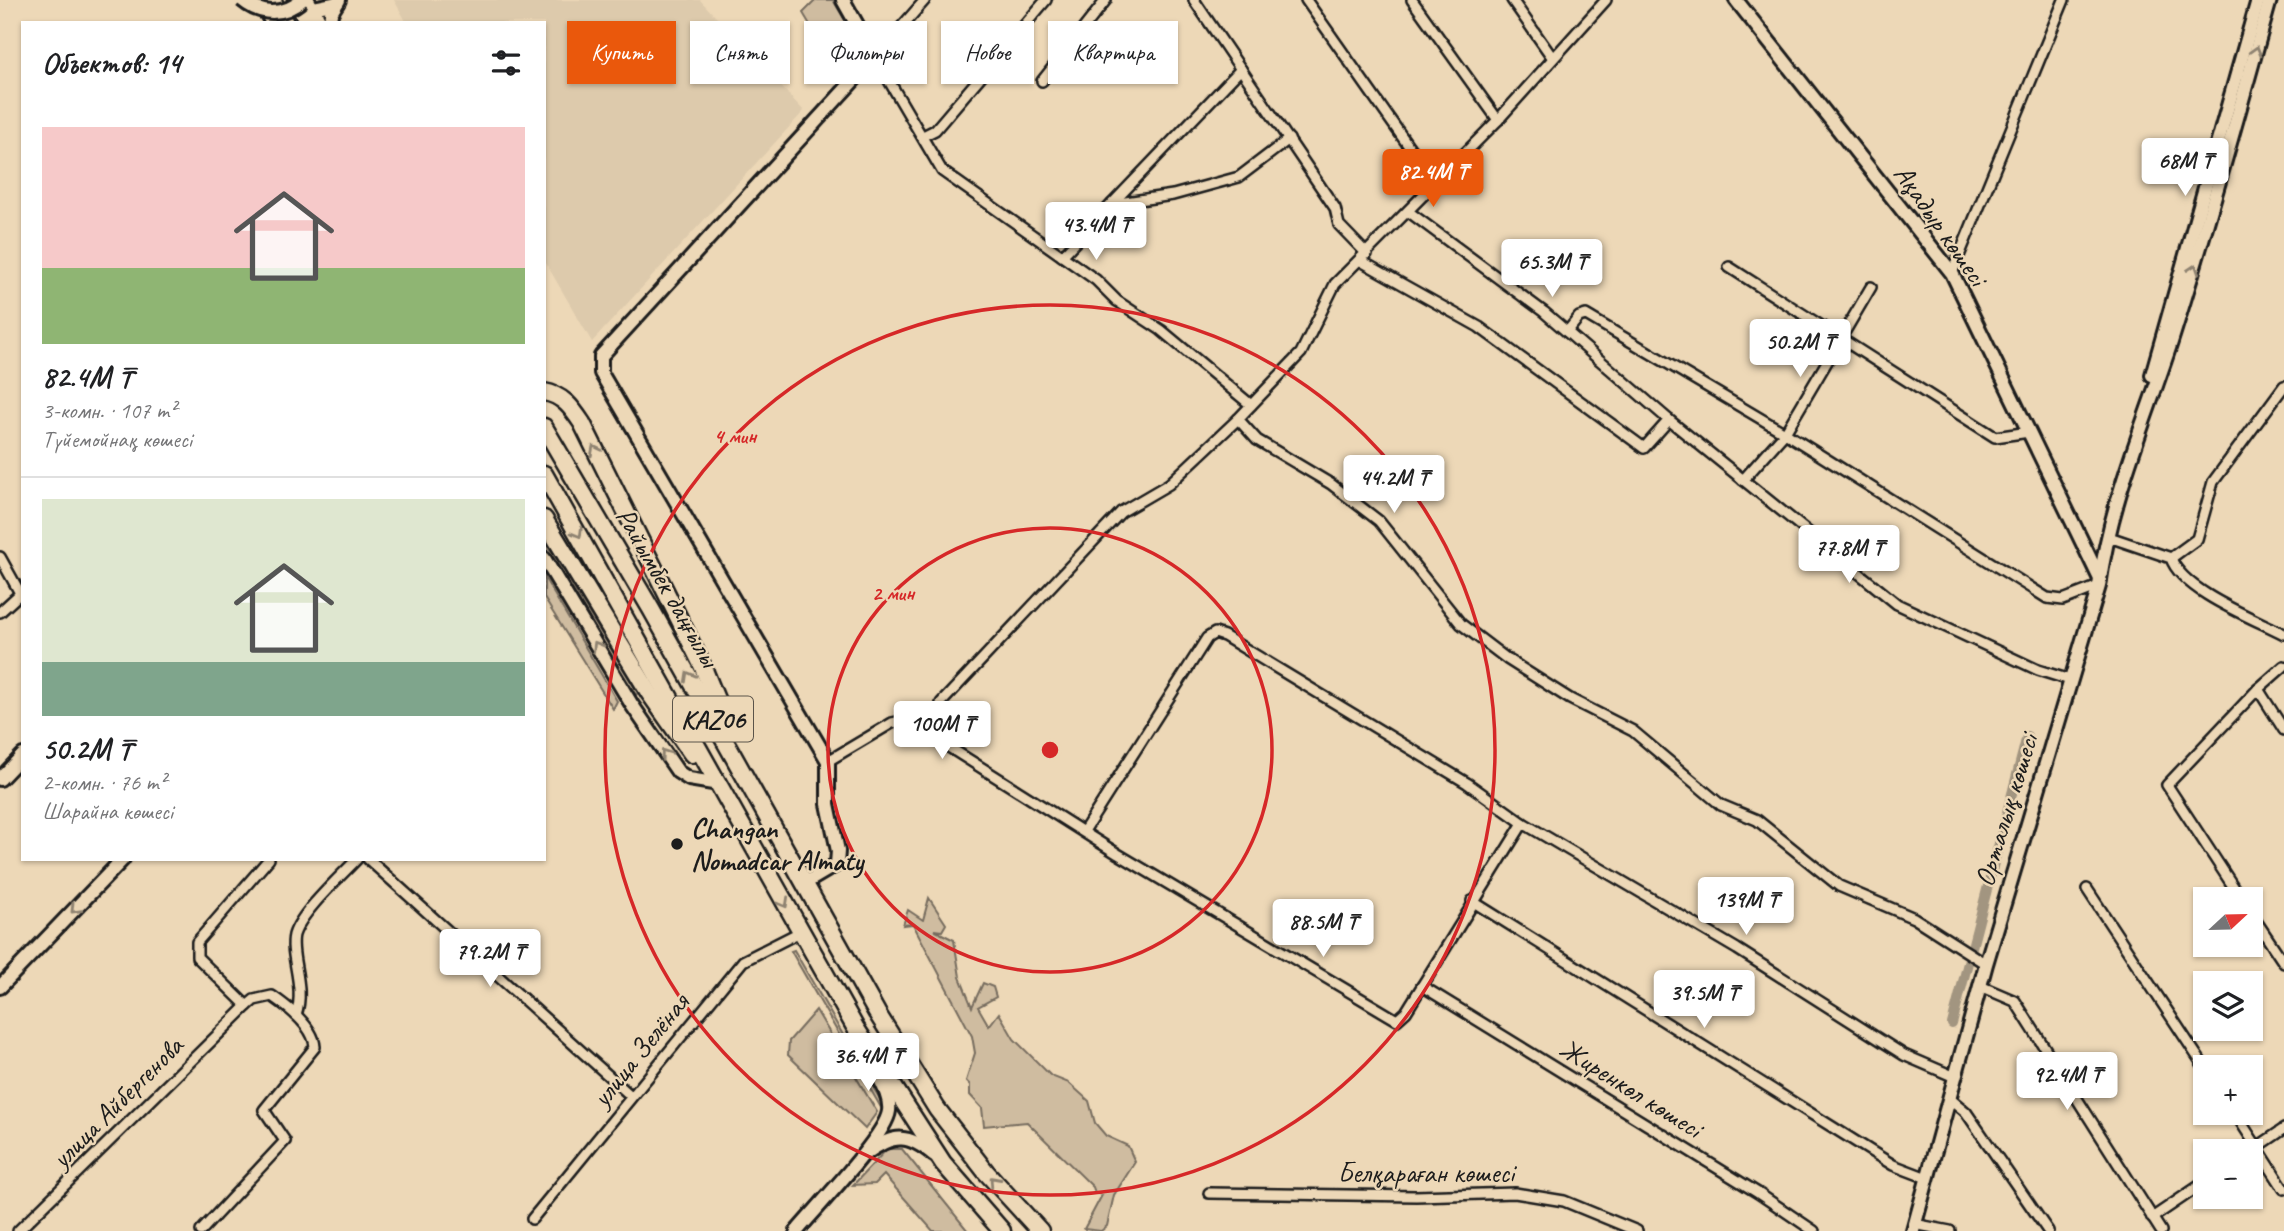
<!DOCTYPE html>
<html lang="ru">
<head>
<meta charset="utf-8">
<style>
	body { margin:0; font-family:Caveat,sans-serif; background:#f2f2f2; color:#202124; height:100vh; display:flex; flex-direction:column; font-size:26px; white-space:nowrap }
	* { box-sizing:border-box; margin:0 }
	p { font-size:23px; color:#757577 }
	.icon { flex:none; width:38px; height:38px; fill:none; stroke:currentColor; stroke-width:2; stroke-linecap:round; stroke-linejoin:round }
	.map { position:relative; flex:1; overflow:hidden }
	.side { position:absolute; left:21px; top:21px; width:525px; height:840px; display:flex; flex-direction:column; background:#fff; border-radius:0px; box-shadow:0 2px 5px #0004 }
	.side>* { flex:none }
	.hud { position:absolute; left:567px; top:21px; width:665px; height:63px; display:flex; gap:14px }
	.needle { width:46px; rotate:68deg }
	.controls { position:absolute; left:2193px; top:887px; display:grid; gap:14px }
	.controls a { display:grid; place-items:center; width:70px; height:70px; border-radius:0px; background:#fff; box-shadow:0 2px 5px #0004; font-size:35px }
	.price { position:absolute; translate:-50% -60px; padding:0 16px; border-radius:7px; background:#fff; color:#222; font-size:23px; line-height:46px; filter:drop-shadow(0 2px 4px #0008) }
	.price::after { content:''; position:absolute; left:50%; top:42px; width:21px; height:16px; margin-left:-10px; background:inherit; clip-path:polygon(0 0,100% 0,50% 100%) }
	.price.selected { background:#ea580c; color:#fff }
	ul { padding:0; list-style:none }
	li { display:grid; align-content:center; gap:14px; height:371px; padding:0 21px }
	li+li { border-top:2px solid #e0e0e0 }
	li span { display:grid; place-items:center; height:217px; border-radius:0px; color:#555 }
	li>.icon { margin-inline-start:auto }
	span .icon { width:126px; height:126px; fill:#fffc; stroke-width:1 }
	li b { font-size:30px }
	h2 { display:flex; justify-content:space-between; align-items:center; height:84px; padding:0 21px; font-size:30px }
	.pill { padding:0 24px; border-radius:0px; background:#fff; box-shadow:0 2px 5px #0004; font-size:24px; line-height:63px }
	.pill.selected { background:#ea580c; color:#fff }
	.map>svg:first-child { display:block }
</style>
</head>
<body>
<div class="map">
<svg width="2284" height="1231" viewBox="0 0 2284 1231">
	<rect width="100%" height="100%" fill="#edd8b7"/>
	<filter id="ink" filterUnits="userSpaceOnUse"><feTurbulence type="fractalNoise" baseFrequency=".0143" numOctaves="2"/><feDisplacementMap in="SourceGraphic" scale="14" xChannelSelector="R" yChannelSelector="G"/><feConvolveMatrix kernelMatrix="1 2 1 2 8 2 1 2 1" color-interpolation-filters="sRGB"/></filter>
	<g filter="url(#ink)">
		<!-- built -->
		<polygon fill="#ddcaac" points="394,0 700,0 804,111 592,342 544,260 544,23 407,23"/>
		<!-- green -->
		<g fill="#cfbca0" stroke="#766c5e" stroke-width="2">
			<polygon points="816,0 833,0 867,57 843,80 803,13"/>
			<polygon points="544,540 638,693 636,695 544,546"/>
			<polygon points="544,577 617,701 613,709 544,598"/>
			<polygon points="929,898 946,924 942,931 934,930 954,940 960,977 972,1007 983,983 993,987 996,997 978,1007 989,1026 999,1013 1014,1039 1051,1076 1069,1083 1089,1101 1095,1123 1106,1136 1128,1146 1135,1162 1114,1195 1107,1226 1101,1231 1084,1229 1102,1195 1095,1193 1093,1187 1027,1122 984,1126 982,1108 970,1095 970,1085 966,1081 975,1053 972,1036 913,924 903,925 908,910 923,920"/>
			<polygon points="794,950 880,1099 883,1111 791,951"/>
			<polygon points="816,1010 877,1112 865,1129 788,1055 789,1041"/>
			<polygon points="887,1149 902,1149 968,1231 933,1231 884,1175 875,1184 853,1185"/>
		</g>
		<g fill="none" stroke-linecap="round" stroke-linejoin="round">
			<!-- canal -->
			<polyline stroke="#a29580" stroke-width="10" points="1952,1024 2027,736"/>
			<defs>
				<g id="street">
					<polyline points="925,0 875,57 942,171 1096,280 1117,301 1161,330 1251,405"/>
					<polyline points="1194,0 1335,208 1339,225 1367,254"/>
					<polyline points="1306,0 1410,148 1439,181"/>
					<polyline points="1412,0 1498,120"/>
					<polyline points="1512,0 1552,57"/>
					<polyline points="1042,81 1106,0"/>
					<polyline points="923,136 935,130 1046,0"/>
					<polyline points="1112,204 1173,195 1239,177 1289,139"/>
					<polyline points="1409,212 1544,312 1669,420 1897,604 2038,670 2070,680"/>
					<polyline points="1062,256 1241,69"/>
					<polyline points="1361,261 1479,327 1644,448 1669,420"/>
					<polyline points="1729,267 1995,437 2029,432"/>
					<polyline points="1952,273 2064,0"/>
					<polyline points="1567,332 1579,317 1586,315 1785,433 2047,598 2063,600 2099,586"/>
					<polyline points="1238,419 1257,440 1331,484 1379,521 1461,624 1507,659 1570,699 1633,731 1721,805 1757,820 1839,886 1914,918 1986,964"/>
					<polyline points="1743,480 1785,433 1871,287"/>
					<path d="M2109,537l62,21c11,33 82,60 113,76"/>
					<polyline points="0,557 20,593"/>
					<polyline points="2171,558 2197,539 2213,482 2284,386"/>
					<polyline points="0,612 23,591"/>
					<polyline points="2258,689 2284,730"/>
					<polyline points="941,703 1121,512 1169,484 1238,419 1301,353 1335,284 1498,120 1606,0"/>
					<polyline points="828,761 892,723 906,720 1118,854 1397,1020 1406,1012 1523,823"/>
					<polyline points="1084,831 1207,638 1215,633 1224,636 1467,783 1523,823 1737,949 1904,1055 1955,1077"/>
					<polyline points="368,859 631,1096"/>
					<polyline points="2087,889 2205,1068"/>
					<polyline points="2242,900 2167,785 2258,689 2284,666"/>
					<polyline points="1472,901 1893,1165 1927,1178"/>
					<polyline points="2250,912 2284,963"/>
					<polyline points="1422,986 1758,1193 1814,1231"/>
					<polyline points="1980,986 2015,1001 2161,1231"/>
					<polyline points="247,1006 197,957 197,942 269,859"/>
					<path d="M296,1015c10,-28 -7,-59 -2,-80 7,-23 46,-58 63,-76"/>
					<polyline points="1949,1098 1966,1112 2048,1231"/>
					<polyline points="2235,1113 2284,1189"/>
					<polyline points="2250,1152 2284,1129"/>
					<polyline points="1209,1193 1416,1196 1515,1193 1564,1201 1637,1231"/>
					<polyline points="2152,1218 2205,1182"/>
					<polyline points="532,1219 743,961 800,932"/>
					<polyline points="1914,1224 1950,1231"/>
					<path d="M18,1231l229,-225 7,-6 18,-4c16,11 42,31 43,51l-51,63 21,31 -84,90"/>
				</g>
				<g id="secondary">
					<polyline points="259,0 272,23"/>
					<polyline points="308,0 321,23"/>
					<polyline points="1736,0 1952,273 2100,579"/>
					<polyline points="313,8 337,3"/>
					<polyline points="330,23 331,13 339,0"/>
					<polyline points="2152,375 2258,0"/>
					<polyline points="544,558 632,705 678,772 689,779 713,783"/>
					<polyline points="0,779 23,755"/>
					<polyline points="805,883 837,864 838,851 828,804 828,761 601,373 601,356 875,57 843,0"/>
					<polyline points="0,987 123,859"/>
					<path d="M867,1153c27,-20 42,-19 67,2"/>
					<path d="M797,1231c19,-23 89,-95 92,-120 2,-15 -10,-32 -16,-46"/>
					<path d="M1913,1231l73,-267 113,-378c11,-83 46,-165 72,-244 36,-113 67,-228 99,-342"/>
				</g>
				<g id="highway">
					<polyline points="272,0 285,23"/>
					<polyline points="296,0 309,23"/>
					<path d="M544,392c19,3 28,16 38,31l120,242 27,66"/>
					<polyline points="544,427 651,609 877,1013 937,1109 986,1172 1040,1231"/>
					<polyline points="544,474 855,1027 943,1163 1002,1231"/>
					<polyline points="544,519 650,694 692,754"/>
				</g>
			</defs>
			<!-- street casing -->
			<use href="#street" stroke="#1c1c1c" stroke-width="14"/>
			<!-- secondary casing -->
			<use href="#secondary" stroke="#1c1c1c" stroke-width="18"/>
			<!-- highway casing -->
			<use href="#highway" stroke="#1c1c1c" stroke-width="21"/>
			<!-- street -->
			<use href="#street" stroke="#edd8b7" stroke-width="9"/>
			<!-- secondary -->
			<use href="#secondary" stroke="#edd8b7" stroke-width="12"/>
			<!-- highway -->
			<use href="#highway" stroke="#edd8b7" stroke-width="16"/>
			<defs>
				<path id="secondary-bridge" d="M242,0c19,16 42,16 60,0"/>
			</defs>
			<!-- secondary-bridge casing -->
			<use href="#secondary-bridge" stroke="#1c1c1c" stroke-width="18" stroke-linecap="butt"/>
			<!-- secondary-bridge -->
			<use href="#secondary-bridge" stroke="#edd8b7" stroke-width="12"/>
		</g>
		<!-- one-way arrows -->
		<defs><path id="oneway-chevron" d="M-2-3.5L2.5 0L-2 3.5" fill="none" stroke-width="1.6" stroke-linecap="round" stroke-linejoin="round" transform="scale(1.75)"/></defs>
		<g stroke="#8f8371">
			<use href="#oneway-chevron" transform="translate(2256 51) rotate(-74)"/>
			<use href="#oneway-chevron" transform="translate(2194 269) rotate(-72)"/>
			<use href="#oneway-chevron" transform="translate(595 450) rotate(-117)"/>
			<use href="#oneway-chevron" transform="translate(578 533) rotate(60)"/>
			<use href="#oneway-chevron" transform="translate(597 646) rotate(-121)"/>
			<use href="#oneway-chevron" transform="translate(689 676) rotate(-119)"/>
			<use href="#oneway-chevron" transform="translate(665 754) rotate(-126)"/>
			<use href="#oneway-chevron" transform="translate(784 903) rotate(61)"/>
			<use href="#oneway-chevron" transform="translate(75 909) rotate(134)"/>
			<use href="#oneway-chevron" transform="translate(994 1181) rotate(-132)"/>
		</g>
	</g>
	<!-- distance rings -->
	<g fill="none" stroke="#d62828" stroke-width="3.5">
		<circle cx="1050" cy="750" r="222"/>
		<circle cx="1050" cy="750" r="445"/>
	</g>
	<!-- markers -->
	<circle fill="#1c1c1c" stroke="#edd8b7" stroke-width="2.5" cx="677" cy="844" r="7"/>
	<g text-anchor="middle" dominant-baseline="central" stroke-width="5" stroke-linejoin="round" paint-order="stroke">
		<!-- shield labels -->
		<rect fill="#edd8b7" stroke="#5b544a" stroke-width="2" x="673" y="696.5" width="80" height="45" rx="5"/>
		<g font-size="26" font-weight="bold" fill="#1c1c1c">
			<text x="713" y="719">KАZ06</text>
		</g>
		<!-- street labels -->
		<g font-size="28" fill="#1c1c1c" stroke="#edd8b7">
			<text transform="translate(1941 225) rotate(55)">Ақадыр көшесі</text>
			<text transform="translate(668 587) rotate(60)">Райымбек даңғылы</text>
			<text transform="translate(2006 810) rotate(-73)">Орталық көшесі</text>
			<text transform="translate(640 1050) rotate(-51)">улица Зелёная</text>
			<text transform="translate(1631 1088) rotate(32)">Жиренкөл көшесі</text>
			<text transform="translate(117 1102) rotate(-45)">улица Айбергенова</text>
			<text x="1426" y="1172">Белқараған көшесі</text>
		</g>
		<!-- poi labels -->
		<g font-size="28" font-weight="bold" fill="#1c1c1c" stroke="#edd8b7" text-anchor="start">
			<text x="691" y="828">Changan<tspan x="691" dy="32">Nomadcar Almaty</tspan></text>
		</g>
	</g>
	<circle cx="1050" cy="750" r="10" fill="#d62828" stroke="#edd8b7" stroke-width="3.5"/>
	<g font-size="21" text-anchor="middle" font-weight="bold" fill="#d62828" stroke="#edd8b7" stroke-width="5" stroke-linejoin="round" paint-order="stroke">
		<text x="735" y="443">4 мин</text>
		<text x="893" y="600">2 мин</text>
	</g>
</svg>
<div class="controls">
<a><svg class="needle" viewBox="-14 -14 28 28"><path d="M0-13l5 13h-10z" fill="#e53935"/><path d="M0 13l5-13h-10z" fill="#757577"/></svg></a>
<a><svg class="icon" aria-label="layers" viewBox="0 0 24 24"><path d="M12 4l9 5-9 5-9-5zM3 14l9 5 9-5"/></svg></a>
<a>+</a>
<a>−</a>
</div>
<b class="price" style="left:2185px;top:198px">68M ₸</b>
<b class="price selected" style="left:1433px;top:209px">82.4M ₸</b>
<b class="price" style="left:1096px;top:262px">43.4M ₸</b>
<b class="price" style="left:1552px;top:299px">65.3M ₸</b>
<b class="price" style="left:1800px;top:379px">50.2M ₸</b>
<b class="price" style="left:1394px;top:515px">44.2M ₸</b>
<b class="price" style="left:1849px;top:585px">77.8M ₸</b>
<b class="price" style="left:942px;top:761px">100M ₸</b>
<b class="price" style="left:1746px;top:937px">139M ₸</b>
<b class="price" style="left:1323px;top:959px">88.5M ₸</b>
<b class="price" style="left:490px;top:989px">79.2M ₸</b>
<b class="price" style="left:1704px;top:1030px">39.5M ₸</b>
<b class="price" style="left:868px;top:1093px">36.4M ₸</b>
<b class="price" style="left:2067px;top:1112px">92.4M ₸</b>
<div class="hud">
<a class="pill selected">Купить</a>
<a class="pill">Снять</a>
<a class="pill">Фильтры</a>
<a class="pill">Новое</a>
<a class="pill">Квартира</a>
</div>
<section class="side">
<h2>Объектов: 14<svg class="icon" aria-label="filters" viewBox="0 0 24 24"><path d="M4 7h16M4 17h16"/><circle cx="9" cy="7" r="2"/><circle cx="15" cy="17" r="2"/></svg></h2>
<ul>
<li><span style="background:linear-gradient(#f6c9c9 65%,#8fb573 0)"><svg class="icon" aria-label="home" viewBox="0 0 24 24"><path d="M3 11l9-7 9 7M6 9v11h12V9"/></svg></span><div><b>82.4M ₸</b><p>3-комн. · 107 m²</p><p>Түйемойнақ көшесі</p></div></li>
<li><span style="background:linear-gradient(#dfe7d0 75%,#7fa58c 0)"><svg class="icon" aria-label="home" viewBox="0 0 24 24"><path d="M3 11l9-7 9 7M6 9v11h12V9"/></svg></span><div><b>50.2M ₸</b><p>2-комн. · 76 m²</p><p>Шарайна көшесі</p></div></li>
</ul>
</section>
</div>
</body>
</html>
